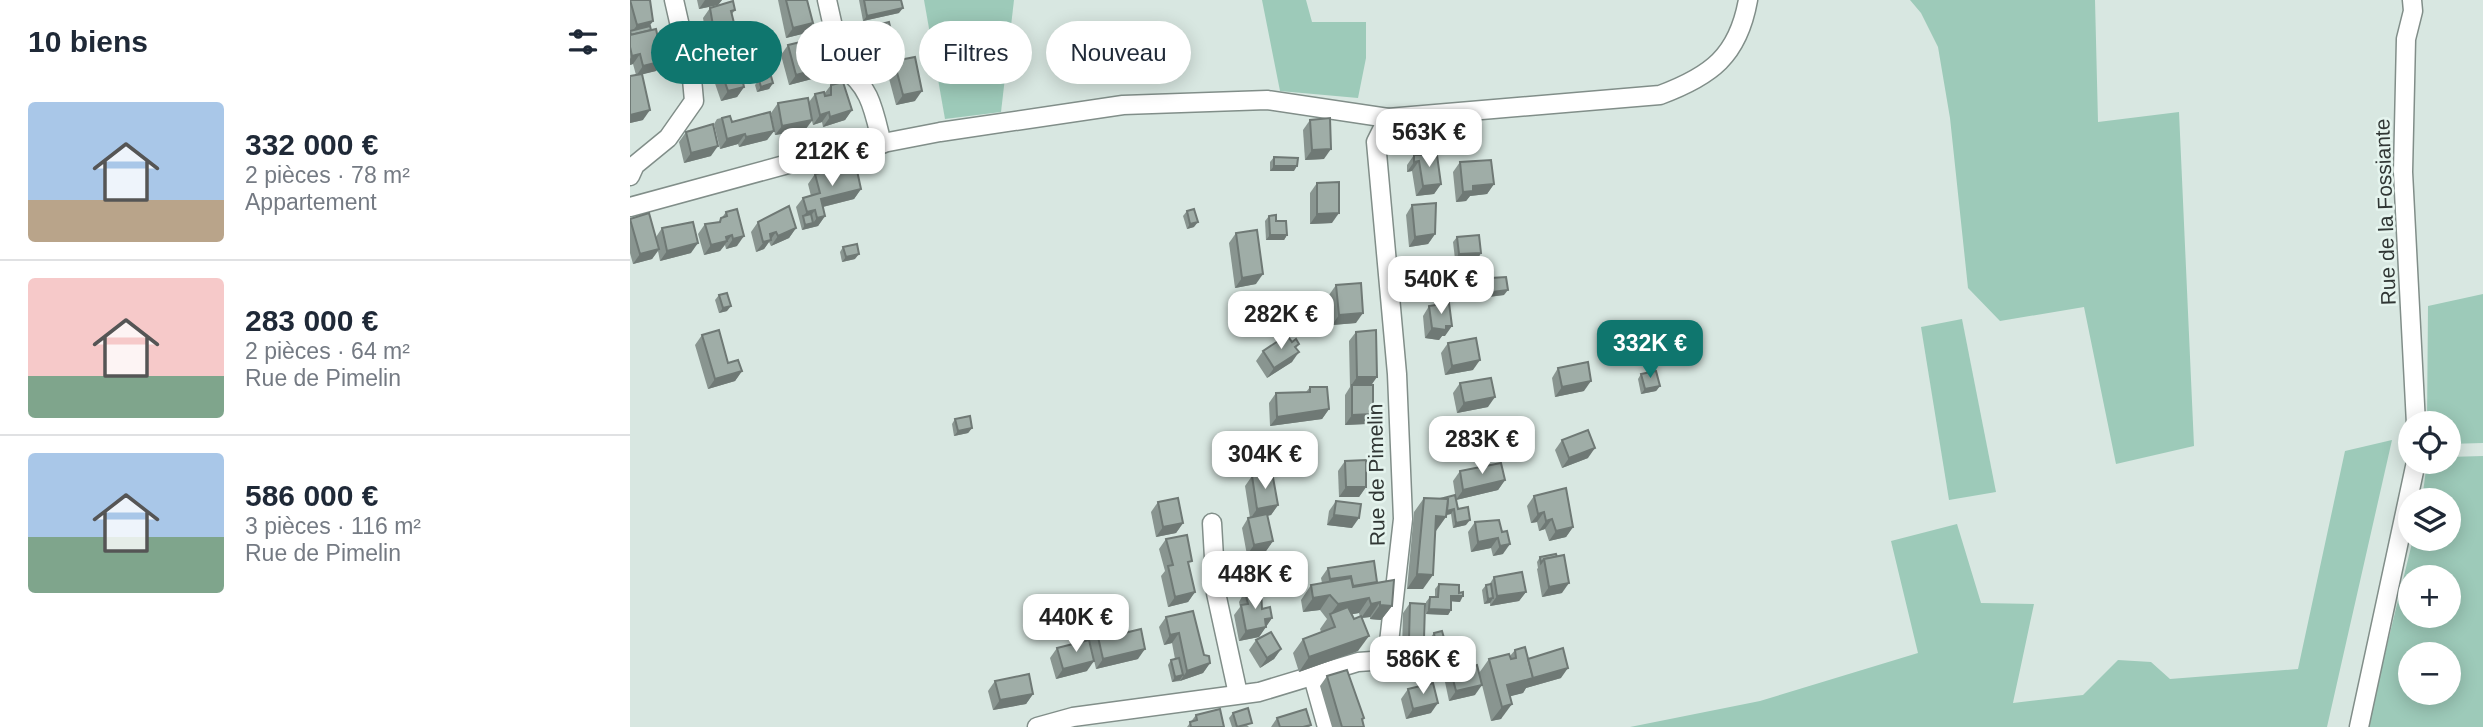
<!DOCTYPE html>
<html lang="fr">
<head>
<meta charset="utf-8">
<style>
	body { margin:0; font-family:Arial,sans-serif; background:#f6f6f7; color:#1f2937; height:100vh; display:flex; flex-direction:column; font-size:26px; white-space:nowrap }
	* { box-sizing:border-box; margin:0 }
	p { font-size:23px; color:#747a83 }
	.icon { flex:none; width:38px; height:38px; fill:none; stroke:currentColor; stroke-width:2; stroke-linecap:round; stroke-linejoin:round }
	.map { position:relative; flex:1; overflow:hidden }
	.side { display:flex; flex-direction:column; background:#fff; width:630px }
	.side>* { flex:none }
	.banner { position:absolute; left:21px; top:21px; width:665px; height:63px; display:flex; gap:14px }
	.buttons { position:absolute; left:1768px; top:411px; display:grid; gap:14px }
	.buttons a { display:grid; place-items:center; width:63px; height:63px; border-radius:50%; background:#fff; box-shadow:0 4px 18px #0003; font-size:35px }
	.price { position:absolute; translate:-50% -60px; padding:0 16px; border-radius:14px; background:#fff; color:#222; font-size:23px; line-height:46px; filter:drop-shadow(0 2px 4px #0008) }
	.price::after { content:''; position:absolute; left:50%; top:42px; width:21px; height:16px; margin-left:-10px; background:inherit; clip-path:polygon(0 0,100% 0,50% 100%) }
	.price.active { background:#0f766e; color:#fff }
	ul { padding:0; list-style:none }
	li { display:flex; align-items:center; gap:21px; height:175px; padding:0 28px }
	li+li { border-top:2px solid #e0e1e3 }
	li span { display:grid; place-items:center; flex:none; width:196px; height:140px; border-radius:7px; color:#555 }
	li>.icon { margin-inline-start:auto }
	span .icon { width:84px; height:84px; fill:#fffc; stroke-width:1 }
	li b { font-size:30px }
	h2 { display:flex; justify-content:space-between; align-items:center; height:84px; padding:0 28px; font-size:30px }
	.chip { padding:0 24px; border-radius:32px; background:#fff; box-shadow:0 4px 18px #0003; font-size:24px; line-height:63px }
	.chip.active { background:#0f766e; color:#fff }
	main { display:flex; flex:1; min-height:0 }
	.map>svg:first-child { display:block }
</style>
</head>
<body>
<main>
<section class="side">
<h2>10 biens<svg class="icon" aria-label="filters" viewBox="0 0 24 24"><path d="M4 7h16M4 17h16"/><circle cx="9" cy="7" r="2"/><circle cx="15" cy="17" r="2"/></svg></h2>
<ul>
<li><span style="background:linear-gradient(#a9c7e8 70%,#b9a48a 0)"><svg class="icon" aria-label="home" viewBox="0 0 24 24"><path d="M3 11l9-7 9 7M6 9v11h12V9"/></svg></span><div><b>332 000 €</b><p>2 pièces · 78 m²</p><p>Appartement</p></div></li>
<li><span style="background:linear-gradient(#f6c9c9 70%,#7fa58c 0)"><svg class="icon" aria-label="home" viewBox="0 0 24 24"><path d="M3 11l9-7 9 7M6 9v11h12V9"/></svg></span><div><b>283 000 €</b><p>2 pièces · 64 m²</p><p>Rue de Pimelin</p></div></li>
<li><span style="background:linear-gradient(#a9c7e8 60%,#7fa58c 0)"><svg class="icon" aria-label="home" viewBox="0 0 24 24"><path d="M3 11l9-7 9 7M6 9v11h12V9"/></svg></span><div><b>586 000 €</b><p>3 pièces · 116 m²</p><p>Rue de Pimelin</p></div></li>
</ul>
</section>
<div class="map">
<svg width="1853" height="727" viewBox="0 0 1853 727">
	<rect width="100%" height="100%" fill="#d8e7e1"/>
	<!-- green -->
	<g fill="#9dcab9" fill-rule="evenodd">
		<polygon points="294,0 384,0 371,112 315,119"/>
		<polygon points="632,0 676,0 682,22 736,22 736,58 728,98 650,91"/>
		<polygon points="1280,0 1465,0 1468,122 1549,112 1564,446 1486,464 1454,307 1370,321 1338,288 1320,118 1308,47 1291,13"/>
		<polygon points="1853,294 1853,443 1818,444 1818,424 1797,423 1798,306"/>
		<polygon points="1332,319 1366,492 1319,500 1291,327"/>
		<polygon points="1762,440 1697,727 1000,727 1130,701 1288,653 1261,541 1327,524 1351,603 1404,604 1383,703 1453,695 1488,660 1521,662 1540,679 1668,669 1715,451"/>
		<path d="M1853,456v271h-116l46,-188h35v-39h-26l5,-38h21v-5zM1780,578h38v38h-38zM1780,654h38v39h-38z"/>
	</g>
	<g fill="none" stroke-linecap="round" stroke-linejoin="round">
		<defs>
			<g id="street">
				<path d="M197,0l15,67c29,19 32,45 40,77"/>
				<polyline points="1782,0 1783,11 1776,39 1773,172 1786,424"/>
				<polyline points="0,176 5,165 38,138 64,101 62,79 44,0"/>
				<polyline points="0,207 191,155 310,132 493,105 637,100 758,118"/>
				<polyline points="582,523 586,593 608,694"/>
				<polyline points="683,677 697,727"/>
				<path d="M407,727l36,-10 186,-25 99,-30 29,-2 16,-141 -6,-145 -21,-232 12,-24 272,-23c51,-19 78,-39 88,-95"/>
				<polyline points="1729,727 1786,462"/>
			</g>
		</defs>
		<!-- street casing -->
		<use href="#street" stroke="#818e89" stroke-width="21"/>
		<!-- street -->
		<use href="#street" stroke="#fff" stroke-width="18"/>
	</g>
	<!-- wall -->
	<g fill="#899590" fill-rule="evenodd">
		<polygon points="0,0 23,21 19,26 33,61 26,71 12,74 13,120 0,123 0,76 6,75 3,64 0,65"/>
		<polygon points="67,0 92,0 88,5 69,9"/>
		<polygon points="148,0 177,0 183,23 176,33 156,38"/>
		<polygon points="229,0 264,0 269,13 233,21"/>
		<polygon points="80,8 105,10 102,14 106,31 99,41 78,47 73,18"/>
		<polygon points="240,27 267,56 263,61 244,66 236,32"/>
		<polygon points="158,45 182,79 159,85 151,55"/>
		<polygon points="85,53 114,87 107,97 91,101 78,63"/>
		<polygon points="264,61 285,101 266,105 257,71"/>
		<polygon points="129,80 143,83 139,89 127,92 125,85"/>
		<polygon points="201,85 222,110 215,120 193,127 192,122 183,125 182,121 175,130 145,135 141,113 148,103 179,102 185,94 194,94"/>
		<polygon points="100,116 102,122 144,131 137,140 109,147 108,144 90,149 84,124 87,119"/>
		<polygon points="680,120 694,159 675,160 673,130"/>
		<polygon points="56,132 81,156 54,163 49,142"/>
		<polygon points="784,155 811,184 804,194 786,196 782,171 777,172 777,165"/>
		<polygon points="644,157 664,171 640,171 640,162"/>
		<polygon points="830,162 864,184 857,194 840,196 836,201 826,202 823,172"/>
		<polygon points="185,174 231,189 224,199 193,207 195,216 188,226 172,230 166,207 173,198 181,196 178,184"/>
		<polygon points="687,183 702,223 680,224 680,193"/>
		<polygon points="782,205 805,234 798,244 779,247 776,215"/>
		<polygon points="557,211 564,227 557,229 553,216"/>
		<polygon points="96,212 107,246 96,249 95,245 90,251 74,255 68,234 75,224 88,223"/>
		<polygon points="639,216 646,221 657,235 654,240 636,240 635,221"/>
		<polygon points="0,219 26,237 32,228 61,253 30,261 28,251 22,259 3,264 0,253"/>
		<polygon points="128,222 166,228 159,238 141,246 139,242 134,249 126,252 121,232"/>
		<polygon points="606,233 626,284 605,288 599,243"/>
		<polygon points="827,237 851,253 848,258 825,259 823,242"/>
		<polygon points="213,247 225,259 212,262 210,252"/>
		<polygon points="801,263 823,284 816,294 796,296 794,273"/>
		<polygon points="861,278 874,295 858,297 857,283"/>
		<polygon points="706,285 726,323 702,325 699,295"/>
		<polygon points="89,295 97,311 89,313 85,300"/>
		<polygon points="799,306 815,336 812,336 809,340 795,338 793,316"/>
		<polygon points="726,332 741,385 743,414 736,424 715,425 715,395 720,387 719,341"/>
		<polygon points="72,335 98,363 112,371 105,381 78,389 65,345"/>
		<polygon points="662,342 669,344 666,348 662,362 637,378 626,361 633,351"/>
		<polygon points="818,343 843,370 815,375 811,353"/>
		<polygon points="928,368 954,391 925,397 922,378"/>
		<polygon points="1011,374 1030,386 1026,391 1011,394 1008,379"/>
		<polygon points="830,383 858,407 827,413 823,393"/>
		<polygon points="680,387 699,409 692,419 640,426 639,403 646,393 676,392"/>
		<polygon points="325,419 342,428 338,433 324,436 322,424"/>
		<polygon points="932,440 958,458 932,468 925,450"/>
		<polygon points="715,461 736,487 729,497 709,497 708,471"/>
		<polygon points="830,471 875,480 868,490 826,500 823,481"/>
		<polygon points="622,476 648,505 641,515 637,516 643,541 636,551 618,555 633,590 631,590 632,609 642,618 629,637 609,641 604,615 610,607 609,602 614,593 611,594 605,566 612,556 617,555 612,528 618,518 620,518 615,486"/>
		<polygon points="904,496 943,527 936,537 919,541 915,529 909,531 907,522 901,523 897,506"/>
		<polygon points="794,498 828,509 836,525 823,528 821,514 816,515 805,531 793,589 777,589 784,512"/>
		<polygon points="706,501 722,528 697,525 699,511"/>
		<polygon points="528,502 553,523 546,533 526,537 521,512"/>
		<polygon points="869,520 873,554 863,556 861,548 841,552 838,532 845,522"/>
		<polygon points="536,539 559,565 565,592 558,602 538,607 531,576 535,571 529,549"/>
		<polygon points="910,557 927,557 932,593 912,597 907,569 908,568 907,562"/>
		<path d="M698,568l49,14 15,24 -11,14 -11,-1v-2l-8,1 -4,33 -59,21 -6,-19 10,-14 18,-7 -1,-3 7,-10 -7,-9 -17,2 -2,-12 10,-15 11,-2 -1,-5zM729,613l1,4 -6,2 -2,-5z"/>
		<polygon points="864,577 896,592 889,601 860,606 860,603 854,604 852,590 856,585 859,585"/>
		<polygon points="809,584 830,602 821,601 821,610 818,615 796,614 796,602 800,597 805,597 805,589"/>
		<polygon points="780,603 787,649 772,649 773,613"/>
		<polygon points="536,617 580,663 573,673 550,681 542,682 538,665 541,660 545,659 542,643 534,645 529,627"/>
		<polygon points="466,628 508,659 466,669 459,638"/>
		<polygon points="804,633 814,638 810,643 802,645 800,638"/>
		<polygon points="626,640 651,649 644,659 630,668 619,650"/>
		<polygon points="427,648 457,671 426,679 420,658"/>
		<polygon points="885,650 931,678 896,688 893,693 880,696 871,719 861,721 849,673 859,659 880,656"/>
		<polygon points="821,672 845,695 819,701 815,682"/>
		<polygon points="697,676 734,718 732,721 734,727 702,727 690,686"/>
		<polygon points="365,681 403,694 396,704 363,710 358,691"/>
		<polygon points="778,689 801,713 776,719 771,699"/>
		<polygon points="603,713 619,727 602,727 599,718"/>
		<polygon points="566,715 594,727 557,727"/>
		<polygon points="647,718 681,725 679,727 641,727"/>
	</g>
	<!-- shaded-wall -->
	<g fill="#6f7975">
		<polygon points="75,0 92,0 88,5 69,9"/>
		<polygon points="273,8 269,13 233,21 237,16"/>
		<polygon points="23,21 16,31 0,35 7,25"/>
		<polygon points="183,23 176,33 156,38 163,28"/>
		<polygon points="106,31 99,41 78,47 85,37"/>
		<polygon points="10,54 3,64 0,65 0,59 2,56"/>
		<polygon points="267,56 263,61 244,66 248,61"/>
		<polygon points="33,61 26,71 6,76 13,66"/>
		<polygon points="189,69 182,79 159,85 166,75"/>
		<polygon points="143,83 139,89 127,92 131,87"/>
		<polygon points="114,87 107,97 91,101 98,91"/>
		<polygon points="292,91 285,101 266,105 273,95"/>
		<polygon points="20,110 13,120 0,123 0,115"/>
		<polygon points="222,110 215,120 193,127 200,117"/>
		<polygon points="199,112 192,122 183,125 190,115"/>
		<polygon points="182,120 175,130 145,135 152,126"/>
		<polygon points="144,131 137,140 109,147 116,137"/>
		<polygon points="115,134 108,144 90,149 97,139"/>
		<polygon points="88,146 81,156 54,163 61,153"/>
		<polygon points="701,149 694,159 675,160 682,150"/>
		<polygon points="789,161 782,171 777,172 784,162"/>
		<polygon points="644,166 667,166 664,171 640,171"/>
		<polygon points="811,184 804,194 786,196 793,186"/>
		<polygon points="864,184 857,194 840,196 836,201 826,202 833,192 843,186"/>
		<polygon points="231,189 224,199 184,209 191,199"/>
		<polygon points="185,210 178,220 173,216 177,212"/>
		<polygon points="709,213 702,223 680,224 687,214"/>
		<polygon points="195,216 188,226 172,230 175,225 183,223 187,218"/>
		<polygon points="568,222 564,227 557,229 560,224"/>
		<polygon points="166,228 159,238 141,246 148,236"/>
		<polygon points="146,232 134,249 126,252 140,234"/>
		<polygon points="805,234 798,244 779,247 785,237"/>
		<polygon points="102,235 90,251 74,255 81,245 96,237"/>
		<polygon points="640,235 657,235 654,240 636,240"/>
		<polygon points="114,236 107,246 96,249 103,239"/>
		<polygon points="68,243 61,253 30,261 37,251"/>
		<polygon points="29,249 22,259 3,264 10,254"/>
		<polygon points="851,253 848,258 825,259 829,254"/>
		<polygon points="229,254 225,259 212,262 216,257"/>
		<polygon points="633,274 626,284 605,288 612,278"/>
		<polygon points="823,284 816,294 796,296 803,286"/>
		<polygon points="878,290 874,295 858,297 862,292"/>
		<polygon points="101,306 97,311 89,313 93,308"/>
		<polygon points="733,313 726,323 702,325 709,315"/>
		<polygon points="822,326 815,336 812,336 809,340 795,338 802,328"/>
		<polygon points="669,352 662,362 637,378 644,368"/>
		<polygon points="850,360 843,370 815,375 822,366"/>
		<polygon points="112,371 105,381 78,389 85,379"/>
		<polygon points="727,377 747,377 740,387 722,385 720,387"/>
		<polygon points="961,381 954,391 925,397 932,387"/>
		<polygon points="1030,386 1026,391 1011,394 1015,389"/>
		<polygon points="865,397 858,407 827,413 834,403"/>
		<polygon points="699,409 692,419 640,426 647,417"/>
		<polygon points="743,414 736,424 715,425 722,415"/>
		<polygon points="342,428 338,433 324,436 328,431"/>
		<polygon points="965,448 958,458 932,468 939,458"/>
		<polygon points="875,480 868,490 826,500 833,490"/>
		<polygon points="716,487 736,487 729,497 709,497"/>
		<polygon points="648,505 641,515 620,519 627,509"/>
		<polygon points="824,509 821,514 811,516 816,517 806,531 796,531 806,516 811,512"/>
		<polygon points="914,512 907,522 901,523 908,514"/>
		<polygon points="704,515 729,518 722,528 697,525"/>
		<polygon points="922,519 915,529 909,531 916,521"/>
		<polygon points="840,520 836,525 823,528 826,523"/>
		<polygon points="553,523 546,533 526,537 533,527"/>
		<polygon points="943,527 936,537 919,541 926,531"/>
		<polygon points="868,538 861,548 841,552 848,542"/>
		<polygon points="643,541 636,551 617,555 624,545"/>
		<polygon points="880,544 873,554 863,556 870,546"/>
		<polygon points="787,574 803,575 793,589 777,589"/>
		<polygon points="721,576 714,586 693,589 700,579"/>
		<polygon points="640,580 633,590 611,594 618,584"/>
		<polygon points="939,583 932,593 912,597 919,587"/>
		<polygon points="565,592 558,602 538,607 545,597"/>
		<polygon points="896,592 889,601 860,606 867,596"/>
		<polygon points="700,595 690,610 673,612 683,598"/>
		<polygon points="821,596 833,596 830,602 818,601"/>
		<polygon points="739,598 729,613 702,618 700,615 708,604"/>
		<polygon points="863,598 860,603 854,604 858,599"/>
		<polygon points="750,602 740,617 731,618 741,604"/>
		<polygon points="750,605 762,606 751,620 740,619"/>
		<polygon points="799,609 821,610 818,615 796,614"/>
		<polygon points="642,618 629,637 609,641 616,631 635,619"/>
		<polygon points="549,633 542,643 534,645 540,635"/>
		<polygon points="739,636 728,651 669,672 679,657"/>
		<polygon points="814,638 810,643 802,645 805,640"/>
		<polygon points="779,639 794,639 787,649 772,649"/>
		<polygon points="515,649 508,659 466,669 473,659"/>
		<polygon points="651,649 644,659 630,668 637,658"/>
		<polygon points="464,661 457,671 426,679 433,669"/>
		<polygon points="580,663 573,673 550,681 557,671"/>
		<polygon points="938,668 931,678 896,688 893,693 870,699 877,685"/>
		<polygon points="553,675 550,680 542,682 545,677"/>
		<polygon points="852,685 845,695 819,701 826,691"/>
		<polygon points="403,694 396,704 363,710 370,700"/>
		<polygon points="808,703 801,713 776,719 783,709"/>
		<polygon points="882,704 871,719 861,721 872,707"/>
	</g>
	<!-- building -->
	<g fill="#9fada7" stroke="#6f7975" stroke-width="2">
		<polygon points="0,0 20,0 23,21 7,25"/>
		<polygon points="156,0 177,0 183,23 163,28"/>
		<polygon points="234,0 271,0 273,8 237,16"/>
		<polygon points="103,1 105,10 101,11 106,31 85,37 80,8"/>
		<polygon points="259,22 267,56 248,61 240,27"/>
		<polygon points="20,26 21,30 1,35 0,31"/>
		<polygon points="26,29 33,61 13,66 10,54 2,56 0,47 0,35"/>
		<polygon points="179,40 189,69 166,75 158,45"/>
		<polygon points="106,49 114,87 98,91 85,53"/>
		<polygon points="285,57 292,91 273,95 264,61"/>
		<polygon points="12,74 20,110 0,115 0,76"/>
		<polygon points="141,76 143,83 131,87 129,80"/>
		<polygon points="213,82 222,110 200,117 199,112 190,115 185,94 194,92 195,96 201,95 201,85"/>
		<polygon points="178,98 182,120 152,126 148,103"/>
		<polygon points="140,112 144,131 116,137 115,134 97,139 92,118 100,116 102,122"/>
		<polygon points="700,118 701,149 682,150 680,120"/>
		<polygon points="83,124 88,146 61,153 56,132"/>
		<polygon points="784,155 807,155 811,184 793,186 789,161 784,162"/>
		<polygon points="644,157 668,158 667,166 644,166"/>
		<polygon points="861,160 864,184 843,186 843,191 833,192 830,162"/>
		<polygon points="226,166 231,189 191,199 195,216 187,218 185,210 177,212 173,198 190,193 185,174"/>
		<polygon points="709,182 709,213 687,214 687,183"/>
		<polygon points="806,203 805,234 785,237 782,205"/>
		<polygon points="159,206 166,228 148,236 146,232 140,234 141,240 133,242 128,222"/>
		<polygon points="107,209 114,236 103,239 102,235 96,237 97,241 81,245 75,224 90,222 91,218 97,216 96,212"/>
		<polygon points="564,209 568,222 560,224 557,211"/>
		<polygon points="19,213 29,249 10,254 0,219"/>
		<polygon points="181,214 183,223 175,225 173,216"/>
		<polygon points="646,215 646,221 656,221 657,235 640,235 639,216"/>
		<polygon points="63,222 68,243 37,251 32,228"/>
		<polygon points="627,230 633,274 612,278 606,233"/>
		<polygon points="849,235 851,253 829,254 827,237"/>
		<polygon points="227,244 229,254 216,257 213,247"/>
		<polygon points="820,261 823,284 803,286 801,263"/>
		<polygon points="876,277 878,290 862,292 861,278"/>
		<polygon points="731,283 733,313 709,315 706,285"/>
		<polygon points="97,293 101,306 93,308 89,295"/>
		<polygon points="819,303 822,326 816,326 816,330 802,328 799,306"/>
		<polygon points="89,330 98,363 108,360 112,371 85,379 72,335"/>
		<polygon points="746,330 747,377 727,377 726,332"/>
		<polygon points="657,335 662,342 666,339 669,344 665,347 669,352 644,368 633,351"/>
		<polygon points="846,338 850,360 822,366 818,343"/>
		<polygon points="958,362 961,381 932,387 928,368"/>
		<polygon points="1026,371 1030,386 1015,389 1011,374"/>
		<polygon points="861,378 865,397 834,403 830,383"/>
		<polygon points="722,385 743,385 743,414 722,415"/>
		<polygon points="680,387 697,387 699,409 647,417 646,393 680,392"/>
		<polygon points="340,416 342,428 328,431 325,419"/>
		<polygon points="958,430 965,448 939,458 932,440"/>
		<polygon points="736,460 736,487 716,487 715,461"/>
		<polygon points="871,463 875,480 833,490 830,471"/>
		<polygon points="642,472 648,505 627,509 622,476"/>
		<polygon points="936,488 943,527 926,531 922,519 916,521 914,512 908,514 904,496"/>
		<polygon points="825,495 828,509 838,507 840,520 826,523 824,509 817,511 818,499 810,499"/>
		<polygon points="548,498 553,523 533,527 528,502"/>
		<polygon points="794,498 818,499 816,517 806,516 803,575 787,574"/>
		<polygon points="706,501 731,504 729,518 704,515"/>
		<polygon points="637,514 643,541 624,545 618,518"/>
		<polygon points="869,520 872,532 877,531 880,544 870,546 868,538 848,542 845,522"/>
		<polygon points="557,535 562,561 558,562 565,592 545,597 538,566 543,565 536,539"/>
		<polygon points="634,552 640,580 618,584 612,556"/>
		<polygon points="926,554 927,557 914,559 911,563 910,557"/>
		<polygon points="934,555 939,583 919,587 914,559"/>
		<polygon points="744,561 747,582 723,586 721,576 700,579 698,568"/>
		<polygon points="892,572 896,592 867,596 864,577"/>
		<polygon points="721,578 723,587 764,580 762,606 750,605 750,602 741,604 739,598 708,604 700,595 683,598 681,585"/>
		<polygon points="809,584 829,585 829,593 833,592 833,596 821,596 821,610 799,609 800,597 808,597"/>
		<polygon points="861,584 863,598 858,599 856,585"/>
		<polygon points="631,589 632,609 640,607 642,618 635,619 636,627 616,631 611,605 618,604 615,592"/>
		<polygon points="780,603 795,604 794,639 779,639"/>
		<polygon points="718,607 724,619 731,616 739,636 679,657 673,639 705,627 700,614"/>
		<polygon points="563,611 574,655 579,656 580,663 557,671 549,633 540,635 536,617"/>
		<polygon points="479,625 482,636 511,629 515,649 473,659 466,628"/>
		<polygon points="812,631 814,638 805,640 804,633"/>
		<polygon points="641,632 651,649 637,658 626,640"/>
		<polygon points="459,640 464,661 433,669 427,648"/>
		<polygon points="895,647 903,678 877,685 882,704 872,707 859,659 879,654 881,659 886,658 885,650"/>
		<polygon points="933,648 938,668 903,678 898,659"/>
		<polygon points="549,658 553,675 545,677 541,660"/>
		<polygon points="847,665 852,685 826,691 821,672"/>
		<polygon points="717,670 734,718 732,719 734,727 712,727 697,676"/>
		<polygon points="399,674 403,694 370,700 365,681"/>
		<polygon points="803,683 808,703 783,709 778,689"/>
		<polygon points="618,708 622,723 607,727 603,713"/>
		<polygon points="590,709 594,727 561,727 560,722 567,720 566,715"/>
		<polygon points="676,709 681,725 673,727 650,727 647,718"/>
	</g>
	<g text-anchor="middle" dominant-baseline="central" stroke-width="5" stroke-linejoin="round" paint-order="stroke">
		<!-- street labels -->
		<g font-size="21" fill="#303634" stroke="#e5f4ee">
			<text transform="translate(1755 212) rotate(-92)">Rue de la Fossiante</text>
			<text transform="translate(746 475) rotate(-91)">Rue de Pimelin</text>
		</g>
	</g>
</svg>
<div class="buttons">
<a><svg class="icon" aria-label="locate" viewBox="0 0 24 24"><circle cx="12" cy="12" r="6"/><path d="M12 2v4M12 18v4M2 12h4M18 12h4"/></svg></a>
<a><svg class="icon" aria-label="layers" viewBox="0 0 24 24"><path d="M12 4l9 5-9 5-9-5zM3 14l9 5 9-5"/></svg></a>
<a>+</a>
<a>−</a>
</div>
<b class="price" style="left:799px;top:169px">563K €</b>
<b class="price" style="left:202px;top:188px">212K €</b>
<b class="price" style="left:811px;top:316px">540K €</b>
<b class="price" style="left:651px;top:351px">282K €</b>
<b class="price active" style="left:1020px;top:380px">332K €</b>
<b class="price" style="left:852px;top:476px">283K €</b>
<b class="price" style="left:635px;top:491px">304K €</b>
<b class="price" style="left:625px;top:611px">448K €</b>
<b class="price" style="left:446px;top:654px">440K €</b>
<b class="price" style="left:793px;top:696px">586K €</b>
<div class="banner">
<a class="chip active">Acheter</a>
<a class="chip">Louer</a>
<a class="chip">Filtres</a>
<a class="chip">Nouveau</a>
</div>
</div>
</main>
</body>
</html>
